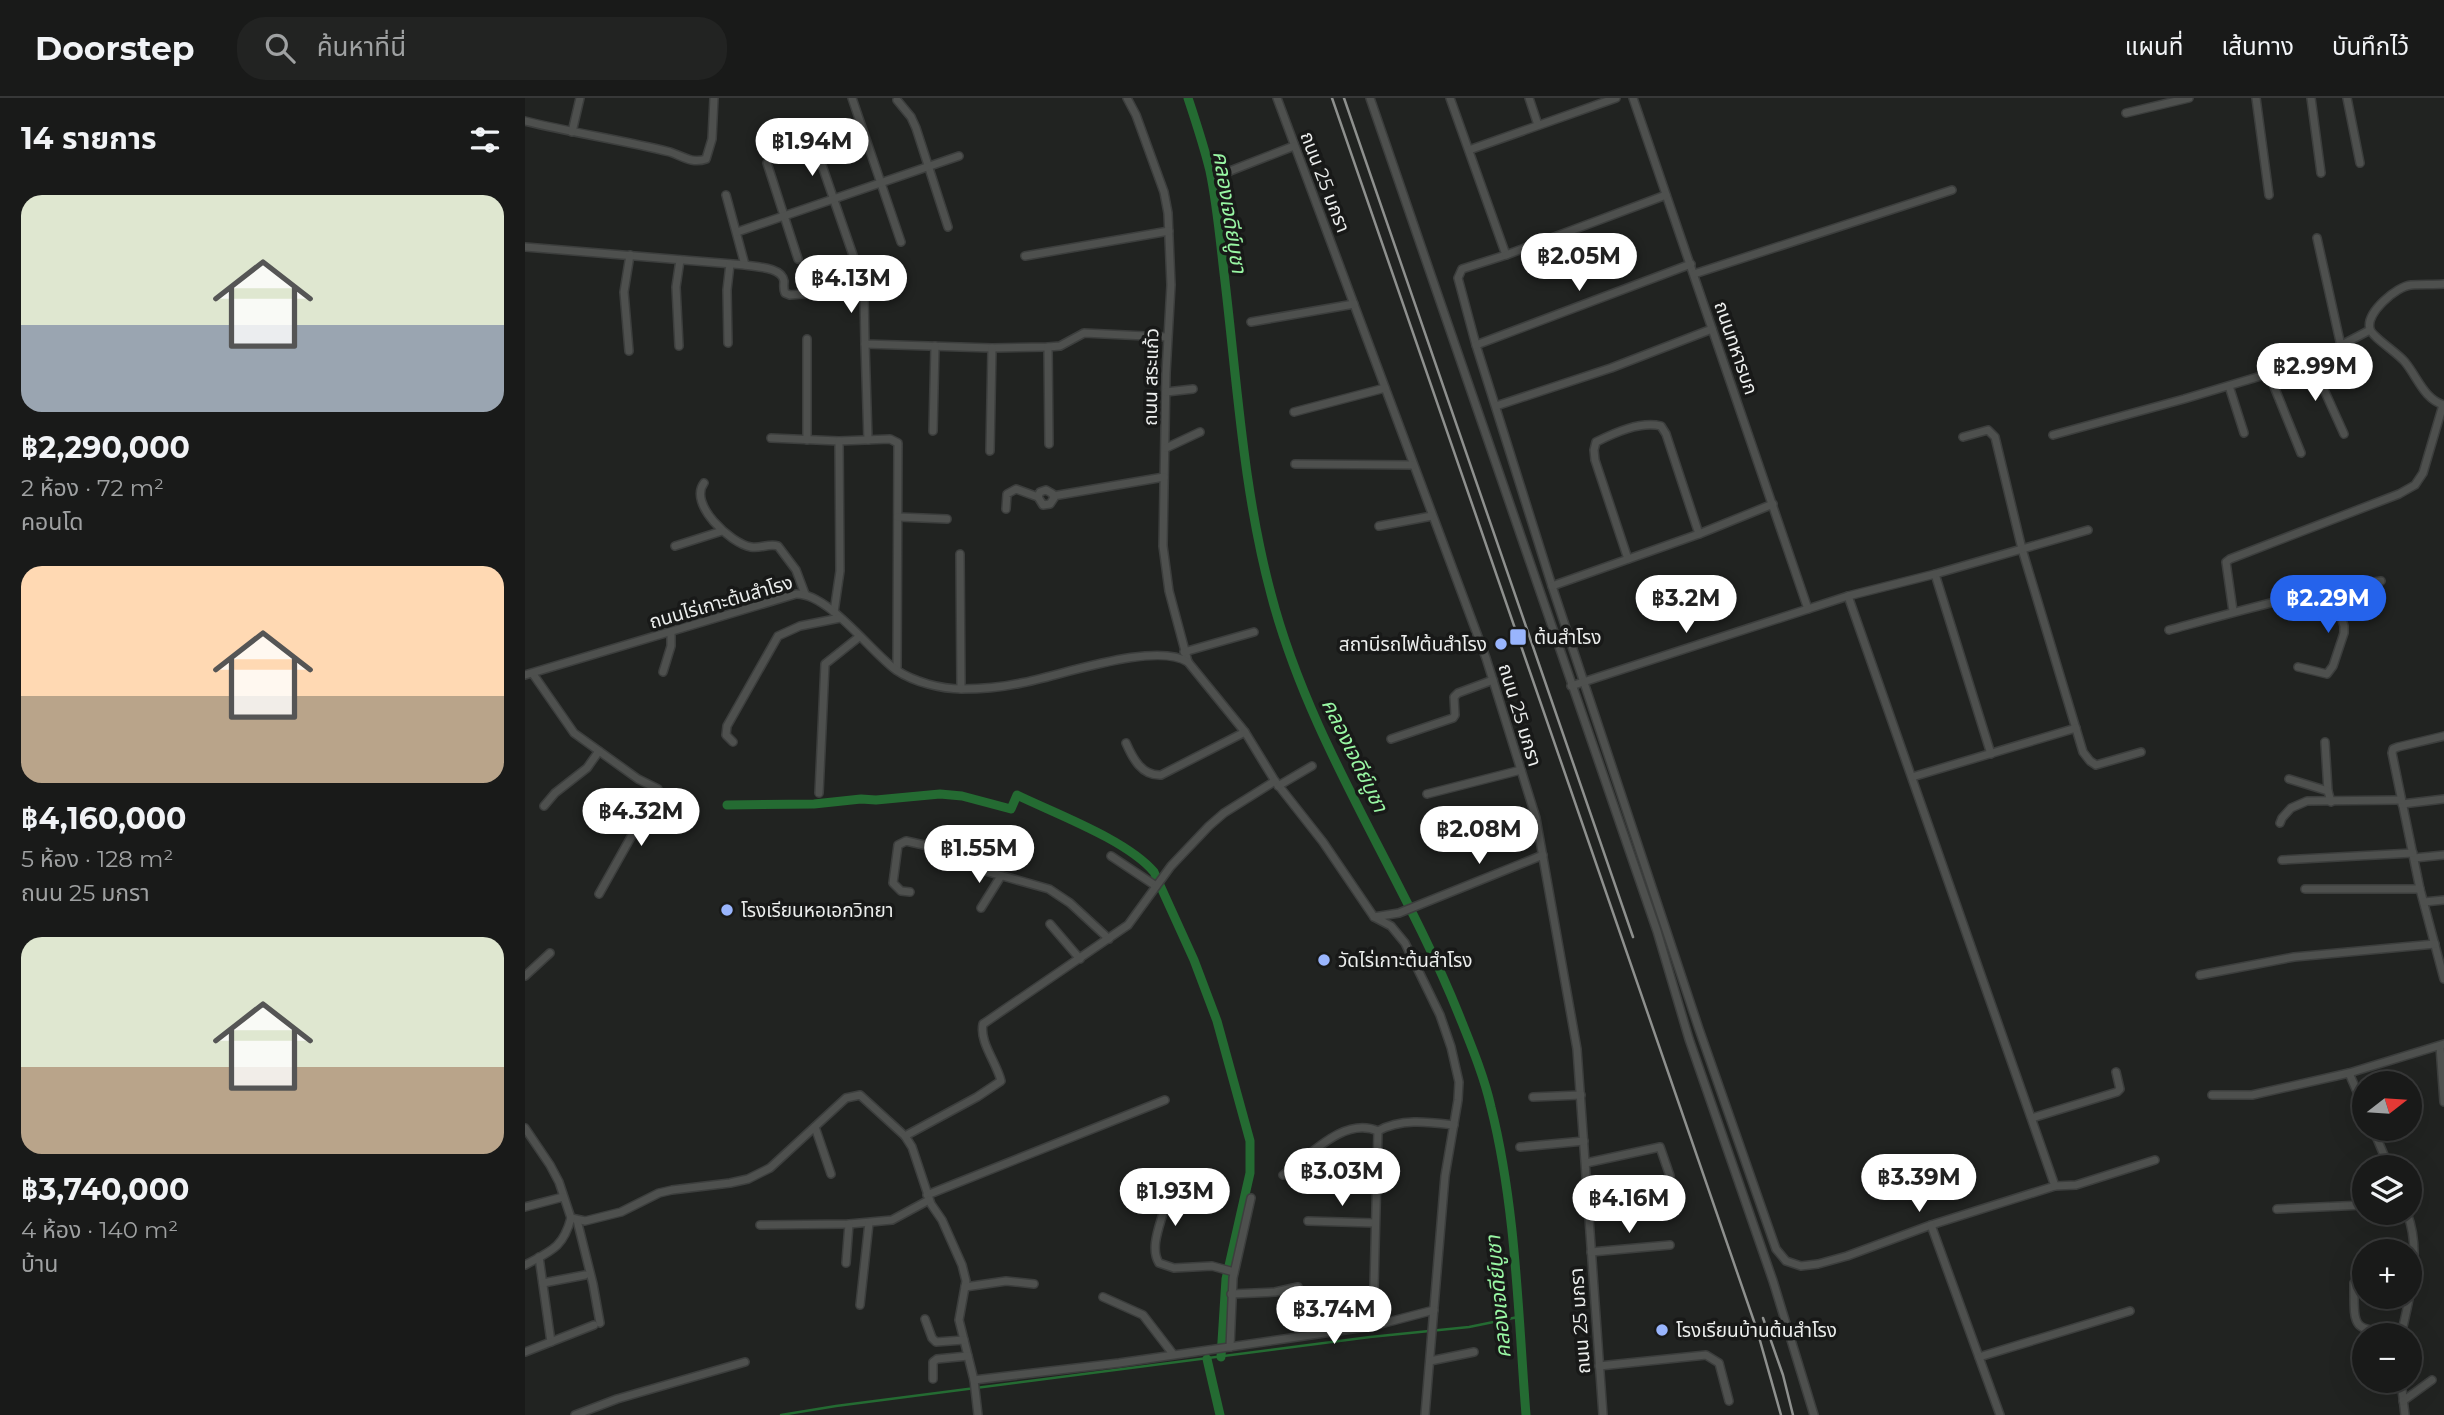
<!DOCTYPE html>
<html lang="th">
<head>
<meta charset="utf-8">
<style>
	body { margin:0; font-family:Montserrat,"Noto Sans Thai",sans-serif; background:#222322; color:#f1f3f6; height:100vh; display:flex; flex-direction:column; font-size:26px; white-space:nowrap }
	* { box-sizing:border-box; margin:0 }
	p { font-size:23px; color:#9fa1a2 }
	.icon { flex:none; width:38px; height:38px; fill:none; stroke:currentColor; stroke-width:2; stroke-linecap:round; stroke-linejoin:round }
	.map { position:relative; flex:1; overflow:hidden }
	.panel { display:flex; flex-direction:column; background:#191a19; width:525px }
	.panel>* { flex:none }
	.needle { width:46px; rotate:73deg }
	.buttons { position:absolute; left:1827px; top:973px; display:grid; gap:14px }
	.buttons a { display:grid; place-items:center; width:70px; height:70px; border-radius:50%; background:#191a19; box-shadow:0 7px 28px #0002,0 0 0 2px #373838; font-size:35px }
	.price { position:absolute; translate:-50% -60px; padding:0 16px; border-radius:24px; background:#fff; color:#222; font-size:23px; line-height:46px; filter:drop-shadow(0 2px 4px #0008) }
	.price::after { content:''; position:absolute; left:50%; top:42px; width:21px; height:16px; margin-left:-10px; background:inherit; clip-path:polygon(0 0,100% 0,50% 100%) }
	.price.current { background:#2563eb; color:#fff }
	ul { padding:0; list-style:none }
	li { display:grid; align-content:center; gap:14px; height:371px; padding:0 21px }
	li span { display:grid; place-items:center; height:217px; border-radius:21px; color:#555 }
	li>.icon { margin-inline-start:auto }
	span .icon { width:126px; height:126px; fill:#fffc; stroke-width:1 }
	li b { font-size:30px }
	h2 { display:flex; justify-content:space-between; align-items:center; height:84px; padding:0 21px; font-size:30px }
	header { display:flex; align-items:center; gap:42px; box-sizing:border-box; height:98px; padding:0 35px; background:#191a19; border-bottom:2px solid #373838 }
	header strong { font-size:33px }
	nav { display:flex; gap:38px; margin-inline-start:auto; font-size:24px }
	.search { width:490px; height:63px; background:#222322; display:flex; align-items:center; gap:18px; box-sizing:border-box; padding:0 24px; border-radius:28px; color:#9fa1a2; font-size:26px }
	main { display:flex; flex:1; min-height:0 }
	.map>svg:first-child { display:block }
</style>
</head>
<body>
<header>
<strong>Doorstep</strong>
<div class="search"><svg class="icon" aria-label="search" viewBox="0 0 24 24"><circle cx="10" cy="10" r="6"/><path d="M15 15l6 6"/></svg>ค้นหาที่นี่</div>
<nav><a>แผนที่</a><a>เส้นทาง</a><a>บันทึกไว้</a></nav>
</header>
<main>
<section class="panel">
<h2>14 รายการ<svg class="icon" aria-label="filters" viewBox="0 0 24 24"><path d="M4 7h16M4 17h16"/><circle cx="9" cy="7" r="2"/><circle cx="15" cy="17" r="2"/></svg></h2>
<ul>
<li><span style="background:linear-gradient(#dfe7d0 60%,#9aa5b1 0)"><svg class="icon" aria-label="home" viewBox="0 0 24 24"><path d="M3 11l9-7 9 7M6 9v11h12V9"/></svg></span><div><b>฿2,290,000</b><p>2 ห้อง · 72 m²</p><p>คอนโด</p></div></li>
<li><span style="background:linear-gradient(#ffd9b3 60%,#b9a48a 0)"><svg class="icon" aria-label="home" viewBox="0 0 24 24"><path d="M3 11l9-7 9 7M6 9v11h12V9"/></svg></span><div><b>฿4,160,000</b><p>5 ห้อง · 128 m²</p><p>ถนน 25 มกรา</p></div></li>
<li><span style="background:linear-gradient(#dfe7d0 60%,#b9a48a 0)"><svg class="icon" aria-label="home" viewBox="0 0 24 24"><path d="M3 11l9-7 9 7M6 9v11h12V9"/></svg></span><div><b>฿3,740,000</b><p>4 ห้อง · 140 m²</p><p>บ้าน</p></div></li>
</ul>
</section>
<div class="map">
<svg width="1919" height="1317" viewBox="0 0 1919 1317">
	<rect width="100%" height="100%" fill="#212321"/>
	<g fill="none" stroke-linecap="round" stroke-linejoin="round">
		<!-- stream -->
		<polyline stroke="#246b32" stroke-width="2.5" points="256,1317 311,1308 845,1239 944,1229 993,1219"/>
		<!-- canal -->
		<g stroke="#246b32" stroke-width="9">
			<path d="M663,0c8,24 16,48 22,73 7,33 10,68 14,102 13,107 19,217 47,321 39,150 131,279 188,421 12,30 25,61 32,92 25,100 27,206 35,308"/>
			<path d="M202,707l87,-1 47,-5 15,1 64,-6 22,2 49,13 6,-14c39,19 110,45 137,77l40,88 23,61 33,120v32l-24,106 -5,78"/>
			<polyline points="682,1261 695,1317"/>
		</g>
		<defs>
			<g id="minor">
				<polyline points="327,0 376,144"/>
				<polyline points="602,0 611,17 639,94 643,115 646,187 641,275 638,448 644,493 663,564"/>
				<polyline points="752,0 961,560 1011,720 1052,951 1078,1317"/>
				<polyline points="845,0 1132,833 1164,941 1248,1183 1289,1317"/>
				<polyline points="925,0 981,157 937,171 933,180 951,247 1027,488 1174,931 1251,1151 1261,1163 1276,1168 1293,1166 1322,1158 1406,1127 1530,1088 1323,498"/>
				<polyline points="1004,0 1013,27"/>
				<polyline points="1108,0 1283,511"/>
				<polyline points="1731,0 1744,97"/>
				<polyline points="1786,0 1796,75"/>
				<polyline points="1822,0 1835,65"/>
				<polyline points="372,2 386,19 391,30 423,129"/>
				<polyline points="1601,15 1664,0"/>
				<path d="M0,23c48,12 97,19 145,31 12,4 22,12 36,7l6,-20 2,-41"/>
				<polyline points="47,34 55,0"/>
				<polyline points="291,50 329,160"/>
				<polyline points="944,52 1091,0"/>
				<polyline points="242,65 273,161"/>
				<polyline points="705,73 769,48"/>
				<polyline points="201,97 220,167"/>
				<polyline points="212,134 434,58"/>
				<polyline points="1792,140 1816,248"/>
				<path d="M0,149l220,18c11,2 37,2 39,16 0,4 -1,8 1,12l5,2 69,-6 5,4 1,51 127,4 56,-1 12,-1 24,-13 83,4"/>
				<polyline points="981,157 1141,97"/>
				<polyline points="500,158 644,133"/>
				<polyline points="1169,176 1427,92"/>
				<path d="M1919,186c-11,1 -22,0 -33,1 -14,1 -46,28 -41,44 2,8 28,24 35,33 13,16 19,37 39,43"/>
				<polyline points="726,224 829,206"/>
				<polyline points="203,245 202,192 205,166"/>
				<polyline points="340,246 343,342"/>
				<polyline points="951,247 1166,166"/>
				<polyline points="154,248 151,189 155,162"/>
				<polyline points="523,249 524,346"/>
				<polyline points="104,253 99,194 105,157"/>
				<polyline points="1786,263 1819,336"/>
				<polyline points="1744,276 1776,355"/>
				<polyline points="1704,288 1719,335"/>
				<polyline points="641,294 668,291"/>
				<polyline points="971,308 1086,270 1187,231"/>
				<polyline points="769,314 860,290"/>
				<polyline points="408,333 410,248"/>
				<polyline points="1528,337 1659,301 1786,263 1845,232"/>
				<polyline points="1438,339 1463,332 1470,339 1497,451 1558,654 1565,663 1571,667 1616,654"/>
				<polyline points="246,340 314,343 365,341 373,345 372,572"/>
				<polyline points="282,342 282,241"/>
				<polyline points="641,350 675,334"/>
				<polyline points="465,353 467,250"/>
				<polyline points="770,366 888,367"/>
				<path d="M179,385c-16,21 26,60 47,64 9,2 18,-4 27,-1l18,24 9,24"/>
				<polyline points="528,398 639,379"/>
				<polyline points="481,411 482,396 491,391 513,399 518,407 525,406 529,400 528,396 521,392 515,394 513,399"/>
				<polyline points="373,419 422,421"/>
				<polyline points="854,428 907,418"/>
				<polyline points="150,448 197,433"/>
				<polyline points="435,456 436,591"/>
				<path d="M1103,461l-33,-99 -1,-10 2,-8c18,-9 44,-21 65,-16l5,8 33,100"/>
				<polyline points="1410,476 1466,656"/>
				<polyline points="1027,488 1174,436 1248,406"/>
				<polyline points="1708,513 1701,464 1705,461 1874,396 1890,387 1898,375 1918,307"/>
				<polyline points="309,514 315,473 314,343"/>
				<path d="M1644,532c70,-19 140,-39 212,-49"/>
				<polyline points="659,554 729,534"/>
				<polyline points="1773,569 1802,576 1808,568 1819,535 1819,528 1807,490"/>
				<polyline points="138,574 146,548 146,535"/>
				<polyline points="8,576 49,635 113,681 133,691 74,796"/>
				<path d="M0,577l271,-81c32,-1 73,56 100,76 18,12 45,19 66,19 19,0 41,-2 59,-6 39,-7 134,-42 167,-21l57,70 30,49 48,61 51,75 17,9 14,17 35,72 11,32 8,35 -1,18 -13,76 -20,239"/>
				<polyline points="1046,588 1323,498 1410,476 1563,432"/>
				<polyline points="1919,638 1873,649 1868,651 1867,655 1895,791 1919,881"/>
				<polyline points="866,641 928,620 930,617 929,599 933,595 968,582"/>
				<polyline points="208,644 201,637 202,628 253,538 275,528 315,520"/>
				<polyline points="1800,644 1803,693"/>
				<path d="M601,645c7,16 16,33 35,32l84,-43"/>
				<polyline points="1387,679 1551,630"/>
				<polyline points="1764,681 1803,693 1806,704"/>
				<polyline points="753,688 787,668"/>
				<polyline points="294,695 300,566 334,539"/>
				<polyline points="902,696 996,672"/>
				<polyline points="1877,706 1919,701"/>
				<polyline points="19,708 30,695 62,670 74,653"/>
				<polyline points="1755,725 1757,720 1766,710 1782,703 1876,702"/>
				<polyline points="586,758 631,788"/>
				<polyline points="1889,760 1919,757"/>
				<polyline points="1757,762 1888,755"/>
				<polyline points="1780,791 1895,791"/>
				<polyline points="385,794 376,793 368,785 373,747 381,743 421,752 460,773 524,791 545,805 584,841"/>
				<polyline points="1899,804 1919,802"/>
				<polyline points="456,810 476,778"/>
				<polyline points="849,819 874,815 1018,757"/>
				<polyline points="525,826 555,861"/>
				<polyline points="1675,877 1769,859 1910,846"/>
				<polyline points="0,878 25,855"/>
				<polyline points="1915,948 1919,1004"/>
				<polyline points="1824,975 1839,1010"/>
				<polyline points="1687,997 1727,997 1824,975 1919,946"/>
				<polyline points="1008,999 1056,997"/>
				<polyline points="1507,1020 1592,994 1595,991 1591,974"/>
				<polyline points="290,1029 306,1076"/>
				<polyline points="0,1030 25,1067 34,1084 46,1120 60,1123 96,1114 134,1095 147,1092 205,1085 223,1081 245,1070 321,1000 335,997 380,1038 387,1049 406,1106 417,1122 437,1167 441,1183 434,1222 449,1282 453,1317"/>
				<polyline points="1848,1031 1864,1069"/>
				<path d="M380,1038l72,-39 24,-16c-4,-18 -22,-39 -18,-57l145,-99 43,-59 38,-40 15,-13 51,-32"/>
				<polyline points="995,1049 1059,1043"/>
				<polyline points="1061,1065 1135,1049 1145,1078"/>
				<path d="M758,1077c26,-18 60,-59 95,-44"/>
				<path d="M613,1085l21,4 8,6c0,20 -20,51 -8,70l15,5 38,-2 22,6"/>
				<polyline points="1530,1088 1551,1087 1630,1062"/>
				<polyline points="402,1097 640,1002"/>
				<polyline points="0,1109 38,1099"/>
				<polyline points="1752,1111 1839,1107"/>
				<polyline points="52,1122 68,1186 75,1225"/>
				<polyline points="783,1123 850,1125"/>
				<polyline points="235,1127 324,1126 367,1122 404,1102"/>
				<polyline points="1406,1127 1475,1317"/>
				<polyline points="1066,1154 1145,1147"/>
				<polyline points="14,1159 26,1244"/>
				<polyline points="321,1165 324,1126"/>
				<path d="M0,1167c26,-14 38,-17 46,-47"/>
				<polyline points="18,1185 60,1177"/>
				<path d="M1829,1185c0,49 -2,46 47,50"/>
				<polyline points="440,1189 481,1183 509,1186"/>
				<polyline points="706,1196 750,1194 773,1189"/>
				<polyline points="578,1199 618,1217 648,1256"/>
				<polyline points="335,1207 344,1125"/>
				<polyline points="400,1221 407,1240 411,1244 439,1242"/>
				<path d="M848,1228l5,-195c23,-13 51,-9 76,-6"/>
				<path d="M1876,1237c9,-38 21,-84 6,-122"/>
				<polyline points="705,1249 708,1180 726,1100"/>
				<polyline points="0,1254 69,1227"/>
				<polyline points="1454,1259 1605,1213"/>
				<polyline points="905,1263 949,1254"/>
				<polyline points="1074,1268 1181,1257 1194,1265 1204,1303"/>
				<polyline points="408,1281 408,1264 412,1261 443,1258"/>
				<polyline points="449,1282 594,1265 848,1228 909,1212"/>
				<polyline points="1876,1283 1880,1317"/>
				<polyline points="1878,1303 1907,1282"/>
				<polyline points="50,1317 92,1301 220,1264"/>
			</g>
		</defs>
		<!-- minor casing -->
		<use href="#minor" stroke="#3c3e3d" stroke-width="10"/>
		<!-- minor -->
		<use href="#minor" stroke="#4e504e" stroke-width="7"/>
		<!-- rail -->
		<g stroke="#8e908e" stroke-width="2.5">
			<polyline points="807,0 1232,1232 1256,1317"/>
			<polyline points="819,0 1108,839"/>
			<polyline points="1238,1220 1258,1277 1268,1317"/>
		</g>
	</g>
	<!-- markers -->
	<g fill="#99b5fd" stroke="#181918" stroke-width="2.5">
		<rect x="984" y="530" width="18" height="18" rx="3.5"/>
		<circle cx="976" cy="546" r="7"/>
		<circle cx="202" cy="812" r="7"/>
		<circle cx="799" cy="862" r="7"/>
		<circle cx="1137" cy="1232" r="7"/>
	</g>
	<g text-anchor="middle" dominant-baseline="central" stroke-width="7" stroke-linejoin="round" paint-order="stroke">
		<!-- street labels -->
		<g font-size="19" fill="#eceeed" stroke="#181918">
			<text transform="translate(800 84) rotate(69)">ถนน 25 มกรา</text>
			<text transform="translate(1211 250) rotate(71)">ถนนทหารบก</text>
			<text transform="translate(626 279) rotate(-89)">ถนน สระแก้ว</text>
			<text transform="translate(196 504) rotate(-16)">ถนนไร่เกาะต้นสำโรง</text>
			<text transform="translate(995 617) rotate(73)">ถนน 25 มกรา</text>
			<text transform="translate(1055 1223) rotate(-94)">ถนน 25 มกรา</text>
		</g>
		<!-- poi labels -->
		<g font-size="19" fill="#eceeed" stroke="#181918" text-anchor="start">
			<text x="1009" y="539">ต้นสำโรง</text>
			<text x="962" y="546" text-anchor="end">สถานีรถไฟต้นสำโรง</text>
			<text x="216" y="812">โรงเรียนหอเอกวิทยา</text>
			<text x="813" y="862">วัดไร่เกาะต้นสำโรง</text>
			<text x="1151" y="1232">โรงเรียนบ้านต้นสำโรง</text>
		</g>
		<!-- water labels -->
		<g font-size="21" font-style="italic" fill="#99f7a4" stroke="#181918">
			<text transform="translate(705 114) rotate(81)">คลองเจดีย์บูชา</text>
			<text transform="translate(830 657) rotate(64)">คลองเจดีย์บูชา</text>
			<text transform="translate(973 1199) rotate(-95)">คลองเจดีย์บูชา</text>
		</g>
	</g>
</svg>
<div class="buttons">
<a><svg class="needle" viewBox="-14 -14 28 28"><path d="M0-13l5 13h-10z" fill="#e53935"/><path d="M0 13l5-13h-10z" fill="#9fa1a2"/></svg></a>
<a><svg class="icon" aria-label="layers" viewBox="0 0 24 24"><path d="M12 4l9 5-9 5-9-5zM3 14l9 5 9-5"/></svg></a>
<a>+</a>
<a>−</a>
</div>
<b class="price" style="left:287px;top:80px">฿1.94M</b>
<b class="price" style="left:1054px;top:195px">฿2.05M</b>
<b class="price" style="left:326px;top:217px">฿4.13M</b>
<b class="price" style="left:1790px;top:305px">฿2.99M</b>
<b class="price" style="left:1161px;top:537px">฿3.2M</b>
<b class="price current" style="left:1803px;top:537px">฿2.29M</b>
<b class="price" style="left:116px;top:750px">฿4.32M</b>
<b class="price" style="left:954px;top:768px">฿2.08M</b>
<b class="price" style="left:454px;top:787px">฿1.55M</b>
<b class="price" style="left:817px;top:1110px">฿3.03M</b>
<b class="price" style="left:1394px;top:1116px">฿3.39M</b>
<b class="price" style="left:650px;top:1130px">฿1.93M</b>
<b class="price" style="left:1104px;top:1137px">฿4.16M</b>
<b class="price" style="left:809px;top:1248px">฿3.74M</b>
</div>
</main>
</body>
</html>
